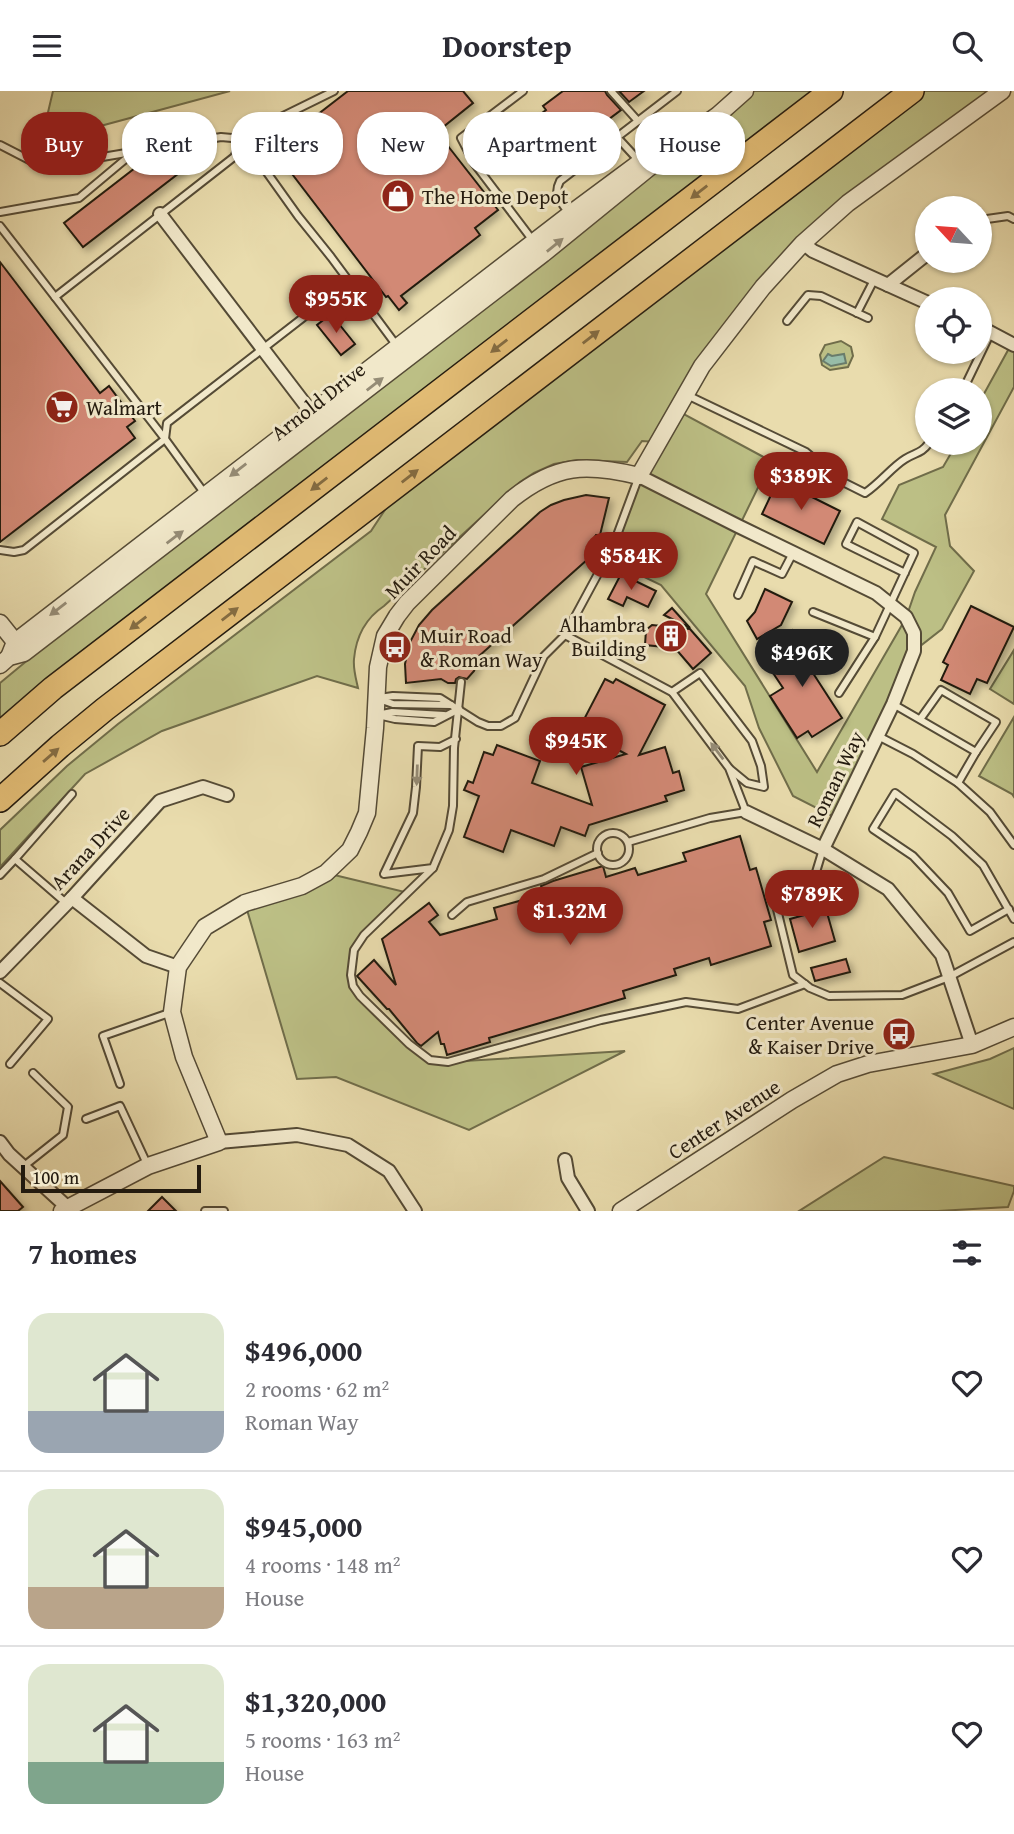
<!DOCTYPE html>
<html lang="en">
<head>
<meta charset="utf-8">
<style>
	body { margin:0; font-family:"Gentium Book Plus",serif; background:#f2f2f3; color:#2b2b33; height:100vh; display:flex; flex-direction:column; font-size:26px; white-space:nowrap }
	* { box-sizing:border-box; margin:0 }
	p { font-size:23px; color:#7c7c81 }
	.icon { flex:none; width:38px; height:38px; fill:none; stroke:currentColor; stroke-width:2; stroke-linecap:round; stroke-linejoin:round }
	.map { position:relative; height:1120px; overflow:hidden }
	.sheet { display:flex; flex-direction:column; background:#fff; flex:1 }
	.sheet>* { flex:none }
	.banner { position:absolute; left:21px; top:21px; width:973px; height:63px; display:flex; gap:14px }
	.needle { width:46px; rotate:296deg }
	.tools { position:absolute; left:915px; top:105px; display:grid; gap:14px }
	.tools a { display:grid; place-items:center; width:77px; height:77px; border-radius:50%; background:#fff; box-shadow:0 2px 5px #0004; font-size:35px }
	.scale { position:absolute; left:21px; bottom:18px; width:180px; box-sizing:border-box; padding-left:7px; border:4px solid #241b0f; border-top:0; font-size:19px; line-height:24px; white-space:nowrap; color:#241b0f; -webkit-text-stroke:5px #f1e8ca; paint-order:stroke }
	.price { position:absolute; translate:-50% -60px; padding:0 16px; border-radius:24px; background:#8f2418; color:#fff; font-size:23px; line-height:46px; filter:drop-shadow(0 2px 4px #0008) }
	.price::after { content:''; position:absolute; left:50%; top:42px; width:21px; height:16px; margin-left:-10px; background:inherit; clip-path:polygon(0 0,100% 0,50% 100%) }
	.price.current { background:#222; color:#fff }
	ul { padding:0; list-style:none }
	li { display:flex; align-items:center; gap:21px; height:175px; padding:0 28px }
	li+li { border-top:2px solid #e1e1e2 }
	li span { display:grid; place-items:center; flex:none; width:196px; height:140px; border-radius:21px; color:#555 }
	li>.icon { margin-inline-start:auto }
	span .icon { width:84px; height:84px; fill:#fffc; stroke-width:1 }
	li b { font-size:30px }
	h2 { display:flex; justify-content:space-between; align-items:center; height:84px; padding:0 28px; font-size:30px }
	.chip { padding:0 24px; border-radius:28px; background:#fff; box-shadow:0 2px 5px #0004; font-size:24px; line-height:63px }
	.chip.current { background:#8f2418; color:#fff }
	header { display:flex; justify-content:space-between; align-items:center; height:91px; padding:0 28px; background:#fff; font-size:32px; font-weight:800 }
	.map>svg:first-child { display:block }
</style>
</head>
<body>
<header><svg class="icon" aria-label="menu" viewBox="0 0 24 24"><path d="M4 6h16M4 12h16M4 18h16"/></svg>Doorstep<svg class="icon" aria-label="search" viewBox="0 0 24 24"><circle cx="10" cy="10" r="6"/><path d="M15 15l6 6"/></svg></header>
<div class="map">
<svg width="1014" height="1120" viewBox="0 0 1014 1120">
	<defs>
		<filter id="shadow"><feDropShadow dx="4" dy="4" stdDeviation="3.5" flood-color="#0004"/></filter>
	</defs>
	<rect width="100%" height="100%" fill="#e9dcad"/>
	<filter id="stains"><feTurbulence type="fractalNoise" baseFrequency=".00286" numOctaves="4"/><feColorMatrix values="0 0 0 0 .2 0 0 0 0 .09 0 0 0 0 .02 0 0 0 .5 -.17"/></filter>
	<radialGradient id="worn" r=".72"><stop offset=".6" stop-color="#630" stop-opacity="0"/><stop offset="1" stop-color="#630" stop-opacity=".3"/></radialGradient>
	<!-- green -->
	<g fill="#bcbf85" stroke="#706d4a" stroke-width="2">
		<polygon points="53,0 230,0 41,51"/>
		<polygon points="745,0 831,0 0,631 0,592 29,568"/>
		<path d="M912,0h90l-199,152 -127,167 95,51 -65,133 111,178 89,-154 9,-26 21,-45 -54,-28 17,-34 44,-18 14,-24h23v-42l32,-58 2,2v42l-69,128 5,31 24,25 -32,58 -28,22 -76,168 -45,-23 -34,-68 -14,-42 -84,-101 -54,-26 49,-117 -14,-1 -15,21 -50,-2 -23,4 -20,9 -14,9 -136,124c-18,12 -28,31 -30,53 -1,10 2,20 4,29l-41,-12 -155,55 -77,43 -85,93v-37l67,-64 51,-42 253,-193 33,-50z"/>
		<polygon points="841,250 851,256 853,265 848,276 830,279 822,274 820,264 825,254"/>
		<polygon points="1014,559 1014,613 990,598"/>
		<polygon points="1014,626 1014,706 1012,703 979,685"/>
		<polygon points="326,782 409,802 364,844 354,859 353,895 421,963 448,971 625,960 469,1039 336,986 297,988 245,812"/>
		<polygon points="1014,957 1014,1018 934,983 990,968"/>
		<polygon points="884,1066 1014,1095 1014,1100 1008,1116 938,1120 799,1120"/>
	</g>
	<!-- water -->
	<polygon fill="#97bca8" stroke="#697c6b" stroke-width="2" points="828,263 832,265 844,263 846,272 831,275 823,270"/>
	<!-- building -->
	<g fill="#d28974" stroke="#241b0f" stroke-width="2" filter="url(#shadow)">
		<polygon points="348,0 463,0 473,12 437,41 498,119 475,137 480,144 401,205 407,212 399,219 388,205 386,206 273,58"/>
		<polygon points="563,0 605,0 607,4 621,19 546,75 519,39 546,19 543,15"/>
		<polygon points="619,0 644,0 629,11"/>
		<polygon points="171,63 183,79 83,156 64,132 148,67"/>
		<polygon points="0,171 100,302 109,295 135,330 127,336 135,347 0,451"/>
		<polygon points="331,223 355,253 341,264 317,234"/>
		<polygon points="778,389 840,420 824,453 762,423"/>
		<polygon points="586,404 609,407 600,444 596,444 594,447 594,452 598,455 597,460 479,565 474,580 467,588 459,586 456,588 455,592 448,592 441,588 406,592 405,573 409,553 419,534 432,519 540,421 551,414 564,409"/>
		<polygon points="621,483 656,500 648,516 627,506 623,515 608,508"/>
		<polygon points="765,498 792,511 781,534 757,548 747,530 755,521"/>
		<polygon points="971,515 1014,536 987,592 977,588 970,603 941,589 948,574 943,571"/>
		<polygon points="672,517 690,537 664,524"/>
		<polygon points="652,534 690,538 711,562 693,578 675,557 645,554 646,539"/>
		<polygon points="793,539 820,553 809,576 842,627 812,646 808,640 797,647 770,605 783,597 773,582"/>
		<polygon points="605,588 613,592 616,588 665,614 639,664 665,656 673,682 679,680 684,699 665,705 667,710 589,734 585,745 561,736 554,755 511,739 503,761 464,746 479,705 464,699 468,690 473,692 484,661 493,664 497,654 540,670 532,692 592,714 581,676 626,663 579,638"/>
		<polygon points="740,745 750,779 756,777 771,829 764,831 771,855 711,874 709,867 674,878 676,884 623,900 625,907 489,947 490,951 447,964 444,953 441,953 438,941 421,955 417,952 389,918 387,918 357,885 374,869 396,894 382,848 429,812 438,824 429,831 440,844 497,828 494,817 544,803 541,795 553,790 603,775 606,786 635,777 638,784 686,770 683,762"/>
		<polygon points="826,818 835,850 799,861 790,828"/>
		<polygon points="846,868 850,881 815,890 811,877"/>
		<polygon points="0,1090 23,1116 18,1120 0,1120"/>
		<polygon points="162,1106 176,1120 148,1120"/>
	</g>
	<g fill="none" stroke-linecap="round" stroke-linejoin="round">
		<defs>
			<g id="service">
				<polyline points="523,0 461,47 474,72 534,151"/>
				<polyline points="611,0 638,30"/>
				<polyline points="617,46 639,70"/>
				<polyline points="0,54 43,76 221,46 243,48 273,30 334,0"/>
				<polyline points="0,121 79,107 134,61"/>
				<path d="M569,122c-9,-12 -16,-18 -9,-32l117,-90"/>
				<polyline points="980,129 1008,125 1014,128"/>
				<polyline points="0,135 165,348 205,403"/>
				<polyline points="55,206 234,66 243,48 298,125 331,166 397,255"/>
				<polyline points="857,222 875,187"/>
				<polyline points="787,230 808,204 821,205 868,227"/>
				<polyline points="963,299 991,241"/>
				<path d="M687,304l119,57 33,28 26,13c15,-10 27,-26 40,-34 11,-7 16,-5 24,-16"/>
				<polyline points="599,449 613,455"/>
				<polyline points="0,459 14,461 24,459 165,348 167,332 349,191"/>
				<polyline points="738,504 753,470 782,483 793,462"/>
				<polyline points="813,521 875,546"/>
				<polyline points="672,601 700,582 752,650 761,675 764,696 747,692 730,678"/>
				<polyline points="839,602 875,546 914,462 857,431 846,453 905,482"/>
				<polyline points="379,607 393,605 440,607 478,631 488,635 501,635 515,627 544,565 565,544"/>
				<polyline points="379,608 393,613 451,614"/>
				<polyline points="893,613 976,661 958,692 990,721 1014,754"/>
				<polyline points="382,623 392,621 444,624"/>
				<polyline points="378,624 395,628 434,631 459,618"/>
				<polyline points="921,627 941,599 996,631 976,661"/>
				<polyline points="878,645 913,663 958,692"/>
				<polyline points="456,648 440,656 418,655 416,696 413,722 384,783 433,777 449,739 453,715 454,657 461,591"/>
				<circle cx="613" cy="758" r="16"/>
				<polyline points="628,751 710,727 746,721 729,677 672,601 565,544 613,455 639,385"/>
				<polyline points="823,758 813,791 774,806 793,884 810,897 829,905 902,904 949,886 1014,851"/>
				<polyline points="15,768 66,812"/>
				<polyline points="433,777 364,844 354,859 351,884 353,895 360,905 409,953 430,969 448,971 601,929 686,911 738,918 805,893"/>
				<polyline points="0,784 15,768 72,703"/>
				<polyline points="1009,818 970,840 948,802 913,765 873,738 895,702 952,745 983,774 1014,828"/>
				<polyline points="452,824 467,811 544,788 598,762"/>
				<polyline points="0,892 48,928 10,973"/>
				<polyline points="120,993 103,945 172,921"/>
				<polyline points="86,1028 120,1015 148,1075"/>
				<polyline points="24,1075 63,1044 68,1016 33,982"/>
				<polyline points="205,1120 224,1120"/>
			</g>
			<g id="minor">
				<polyline points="160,123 317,329"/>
				<polyline points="803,152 813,160 928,212"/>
				<polyline points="888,194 928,162"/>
				<polyline points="980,236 1014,254"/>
				<polyline points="639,385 738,435 876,502 906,526 914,542 914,560 893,613 823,758"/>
				<polyline points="746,721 823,758 888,798 942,864 972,954"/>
				<polyline points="72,807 146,865 178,876"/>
				<polyline points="0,881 72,807 160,710 203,696 227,704"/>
				<polyline points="0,1051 9,1063 67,1116"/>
				<polyline points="219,1051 297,1044 348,1054 389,1080 415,1120"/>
				<polyline points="565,1069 568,1087 588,1120"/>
			</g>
			<g id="tertiary">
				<polyline points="0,532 20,557"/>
				<polyline points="9,566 15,551 570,123 647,66"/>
				<polyline points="0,574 9,566 24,562 543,163 687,46 718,24 745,0"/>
				<path d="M62,1120l86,-45 71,-24 -35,-85 -12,-45 6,-45 27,-40 40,-24 57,-17 24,-13 24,-23 9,-18 8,-19 8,-85 3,-61 7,-31 12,-20 10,-13 105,-104c44,-35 74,-36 127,-23l63,-110 61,-79 40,-44 45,-40 154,-112"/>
				<polyline points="621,1120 792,1009 837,983 868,973 972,954 1014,936"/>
			</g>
			<g id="motorway">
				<polyline points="0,643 53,597 831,0"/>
				<polyline points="0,709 60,655 105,618 912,0"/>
			</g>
		</defs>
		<!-- service casing -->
		<use href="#service" stroke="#554b36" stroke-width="10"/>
		<!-- minor casing -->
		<use href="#minor" stroke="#554b36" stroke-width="16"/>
		<!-- tertiary casing -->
		<use href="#tertiary" stroke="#554b36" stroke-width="19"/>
		<!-- motorway casing -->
		<use href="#motorway" stroke="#241b0f" stroke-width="26"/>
		<!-- service -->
		<use href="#service" stroke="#f1e8ca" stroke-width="6"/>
		<!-- minor -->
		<use href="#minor" stroke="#f1e8ca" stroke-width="12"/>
		<!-- tertiary -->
		<use href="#tertiary" stroke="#f1e8ca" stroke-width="16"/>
		<!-- motorway -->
		<use href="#motorway" stroke="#e4be76" stroke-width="23"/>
	</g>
	<!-- one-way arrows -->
	<defs><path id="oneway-solid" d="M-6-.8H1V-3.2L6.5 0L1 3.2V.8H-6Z" transform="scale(1.75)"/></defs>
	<g fill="#846c42">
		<use href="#oneway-solid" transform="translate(699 101) rotate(142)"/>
		<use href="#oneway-solid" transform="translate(591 246) rotate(-38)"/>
		<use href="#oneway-solid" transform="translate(499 255) rotate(142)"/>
		<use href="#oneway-solid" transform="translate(410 385) rotate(-38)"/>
		<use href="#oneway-solid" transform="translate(319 393) rotate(142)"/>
		<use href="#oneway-solid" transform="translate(230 523) rotate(-38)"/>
		<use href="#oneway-solid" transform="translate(138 532) rotate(142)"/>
		<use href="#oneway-solid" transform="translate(51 664) rotate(-41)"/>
	</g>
	<g fill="#958c76">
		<use href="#oneway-solid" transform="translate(555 154) rotate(-39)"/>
		<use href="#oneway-solid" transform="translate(375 293) rotate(-38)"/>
		<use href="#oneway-solid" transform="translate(238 379) rotate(142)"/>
		<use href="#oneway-solid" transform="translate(175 446) rotate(-37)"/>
		<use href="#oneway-solid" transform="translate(58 518) rotate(142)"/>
		<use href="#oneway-solid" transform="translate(717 660) rotate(-127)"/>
		<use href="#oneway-solid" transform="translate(417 684) rotate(92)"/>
	</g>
	<!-- icons -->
	<defs>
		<symbol id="shop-disc" viewBox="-11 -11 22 22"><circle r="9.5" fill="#8f2418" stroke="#f1e8ca"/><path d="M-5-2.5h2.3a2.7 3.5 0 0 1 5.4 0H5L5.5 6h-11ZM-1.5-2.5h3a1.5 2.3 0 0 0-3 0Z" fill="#fff"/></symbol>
		<symbol id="supermarket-disc" viewBox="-11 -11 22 22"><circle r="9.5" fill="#8f2418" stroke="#f1e8ca"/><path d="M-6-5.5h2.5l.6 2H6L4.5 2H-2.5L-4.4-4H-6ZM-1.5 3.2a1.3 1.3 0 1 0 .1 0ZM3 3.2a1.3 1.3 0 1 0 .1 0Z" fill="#fff"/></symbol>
		<symbol id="building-disc" viewBox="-11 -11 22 22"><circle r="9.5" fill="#8f2418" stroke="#f1e8ca"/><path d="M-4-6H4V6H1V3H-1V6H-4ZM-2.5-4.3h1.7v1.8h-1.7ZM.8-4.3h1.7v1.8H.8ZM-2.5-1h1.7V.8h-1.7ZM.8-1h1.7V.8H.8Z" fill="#fff"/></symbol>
		<symbol id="bus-disc" viewBox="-11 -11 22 22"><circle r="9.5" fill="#8f2418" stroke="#f1e8ca"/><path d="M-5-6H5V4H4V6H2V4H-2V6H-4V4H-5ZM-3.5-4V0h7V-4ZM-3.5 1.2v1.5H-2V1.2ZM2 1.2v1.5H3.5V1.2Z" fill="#fff"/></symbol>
	</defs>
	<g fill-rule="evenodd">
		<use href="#shop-disc" x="379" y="86" width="38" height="38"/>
		<use href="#supermarket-disc" x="43" y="297" width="38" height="38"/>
		<use href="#building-disc" x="652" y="526" width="38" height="38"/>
		<use href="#bus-disc" x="376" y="537" width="38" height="38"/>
		<use href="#bus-disc" x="880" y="924" width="38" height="38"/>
	</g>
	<g text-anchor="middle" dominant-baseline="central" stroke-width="6" stroke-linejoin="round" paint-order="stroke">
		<!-- poi labels -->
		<g font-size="21" fill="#241b0f" stroke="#f1e8ca" text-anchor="start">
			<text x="422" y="105">The Home Depot</text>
			<text x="86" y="316">Walmart</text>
			<text x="646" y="533" text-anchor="end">Alhambra<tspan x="646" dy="24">Building</tspan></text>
			<text x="420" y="544">Muir Road<tspan x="420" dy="24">&amp; Roman Way</tspan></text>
			<text x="874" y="931" text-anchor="end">Center Avenue<tspan x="874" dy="24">&amp; Kaiser Drive</tspan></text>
		</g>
		<!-- street labels -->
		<g font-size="21" fill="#241b0f" stroke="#f1e8ca">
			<text transform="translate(318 310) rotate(-38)">Arnold Drive</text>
			<text transform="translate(420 471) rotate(-46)">Muir Road</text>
			<text transform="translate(835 688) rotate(-64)">Roman Way</text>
			<text transform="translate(90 757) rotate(-47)">Arana Drive</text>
			<text transform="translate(724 1028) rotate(-33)">Center Avenue</text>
		</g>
	</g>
	<rect width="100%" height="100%" filter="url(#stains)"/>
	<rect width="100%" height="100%" fill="url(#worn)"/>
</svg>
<div class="tools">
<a><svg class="needle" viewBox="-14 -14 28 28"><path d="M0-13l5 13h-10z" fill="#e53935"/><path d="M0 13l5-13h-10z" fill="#7c7c81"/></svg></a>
<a><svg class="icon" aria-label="locate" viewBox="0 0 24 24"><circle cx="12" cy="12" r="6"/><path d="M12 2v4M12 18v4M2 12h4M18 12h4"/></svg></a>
<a><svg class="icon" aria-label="layers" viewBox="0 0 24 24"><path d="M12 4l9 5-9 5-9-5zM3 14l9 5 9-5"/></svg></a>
</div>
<div class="scale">100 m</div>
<b class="price" style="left:336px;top:244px">$955K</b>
<b class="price" style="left:801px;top:421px">$389K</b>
<b class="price" style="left:631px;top:501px">$584K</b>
<b class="price current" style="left:802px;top:598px">$496K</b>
<b class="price" style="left:576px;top:686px">$945K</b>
<b class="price" style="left:812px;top:839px">$789K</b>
<b class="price" style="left:570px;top:856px">$1.32M</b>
<div class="banner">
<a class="chip current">Buy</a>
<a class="chip">Rent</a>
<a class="chip">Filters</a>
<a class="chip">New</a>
<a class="chip">Apartment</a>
<a class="chip">House</a>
</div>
</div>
<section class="sheet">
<h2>7 homes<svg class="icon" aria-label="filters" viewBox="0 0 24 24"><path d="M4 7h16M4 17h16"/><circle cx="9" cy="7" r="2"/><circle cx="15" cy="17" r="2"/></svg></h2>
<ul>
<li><span style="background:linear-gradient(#dfe7d0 70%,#9aa5b1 0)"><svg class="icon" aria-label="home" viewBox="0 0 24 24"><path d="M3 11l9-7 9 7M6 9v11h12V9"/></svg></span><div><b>$496,000</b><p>2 rooms · 62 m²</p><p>Roman Way</p></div><svg class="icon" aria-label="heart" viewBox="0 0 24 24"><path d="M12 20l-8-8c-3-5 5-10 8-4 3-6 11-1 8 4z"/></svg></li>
<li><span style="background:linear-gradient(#dfe7d0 70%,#b9a48a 0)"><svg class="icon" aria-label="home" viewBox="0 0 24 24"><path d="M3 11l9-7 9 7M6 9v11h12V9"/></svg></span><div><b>$945,000</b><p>4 rooms · 148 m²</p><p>House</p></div><svg class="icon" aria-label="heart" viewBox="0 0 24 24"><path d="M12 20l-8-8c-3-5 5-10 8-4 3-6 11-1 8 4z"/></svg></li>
<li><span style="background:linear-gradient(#dfe7d0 70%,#7fa58c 0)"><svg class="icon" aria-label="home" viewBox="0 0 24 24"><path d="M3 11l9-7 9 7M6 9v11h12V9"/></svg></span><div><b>$1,320,000</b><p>5 rooms · 163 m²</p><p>House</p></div><svg class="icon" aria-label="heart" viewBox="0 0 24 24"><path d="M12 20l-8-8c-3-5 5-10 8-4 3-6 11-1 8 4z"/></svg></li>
</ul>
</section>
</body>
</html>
